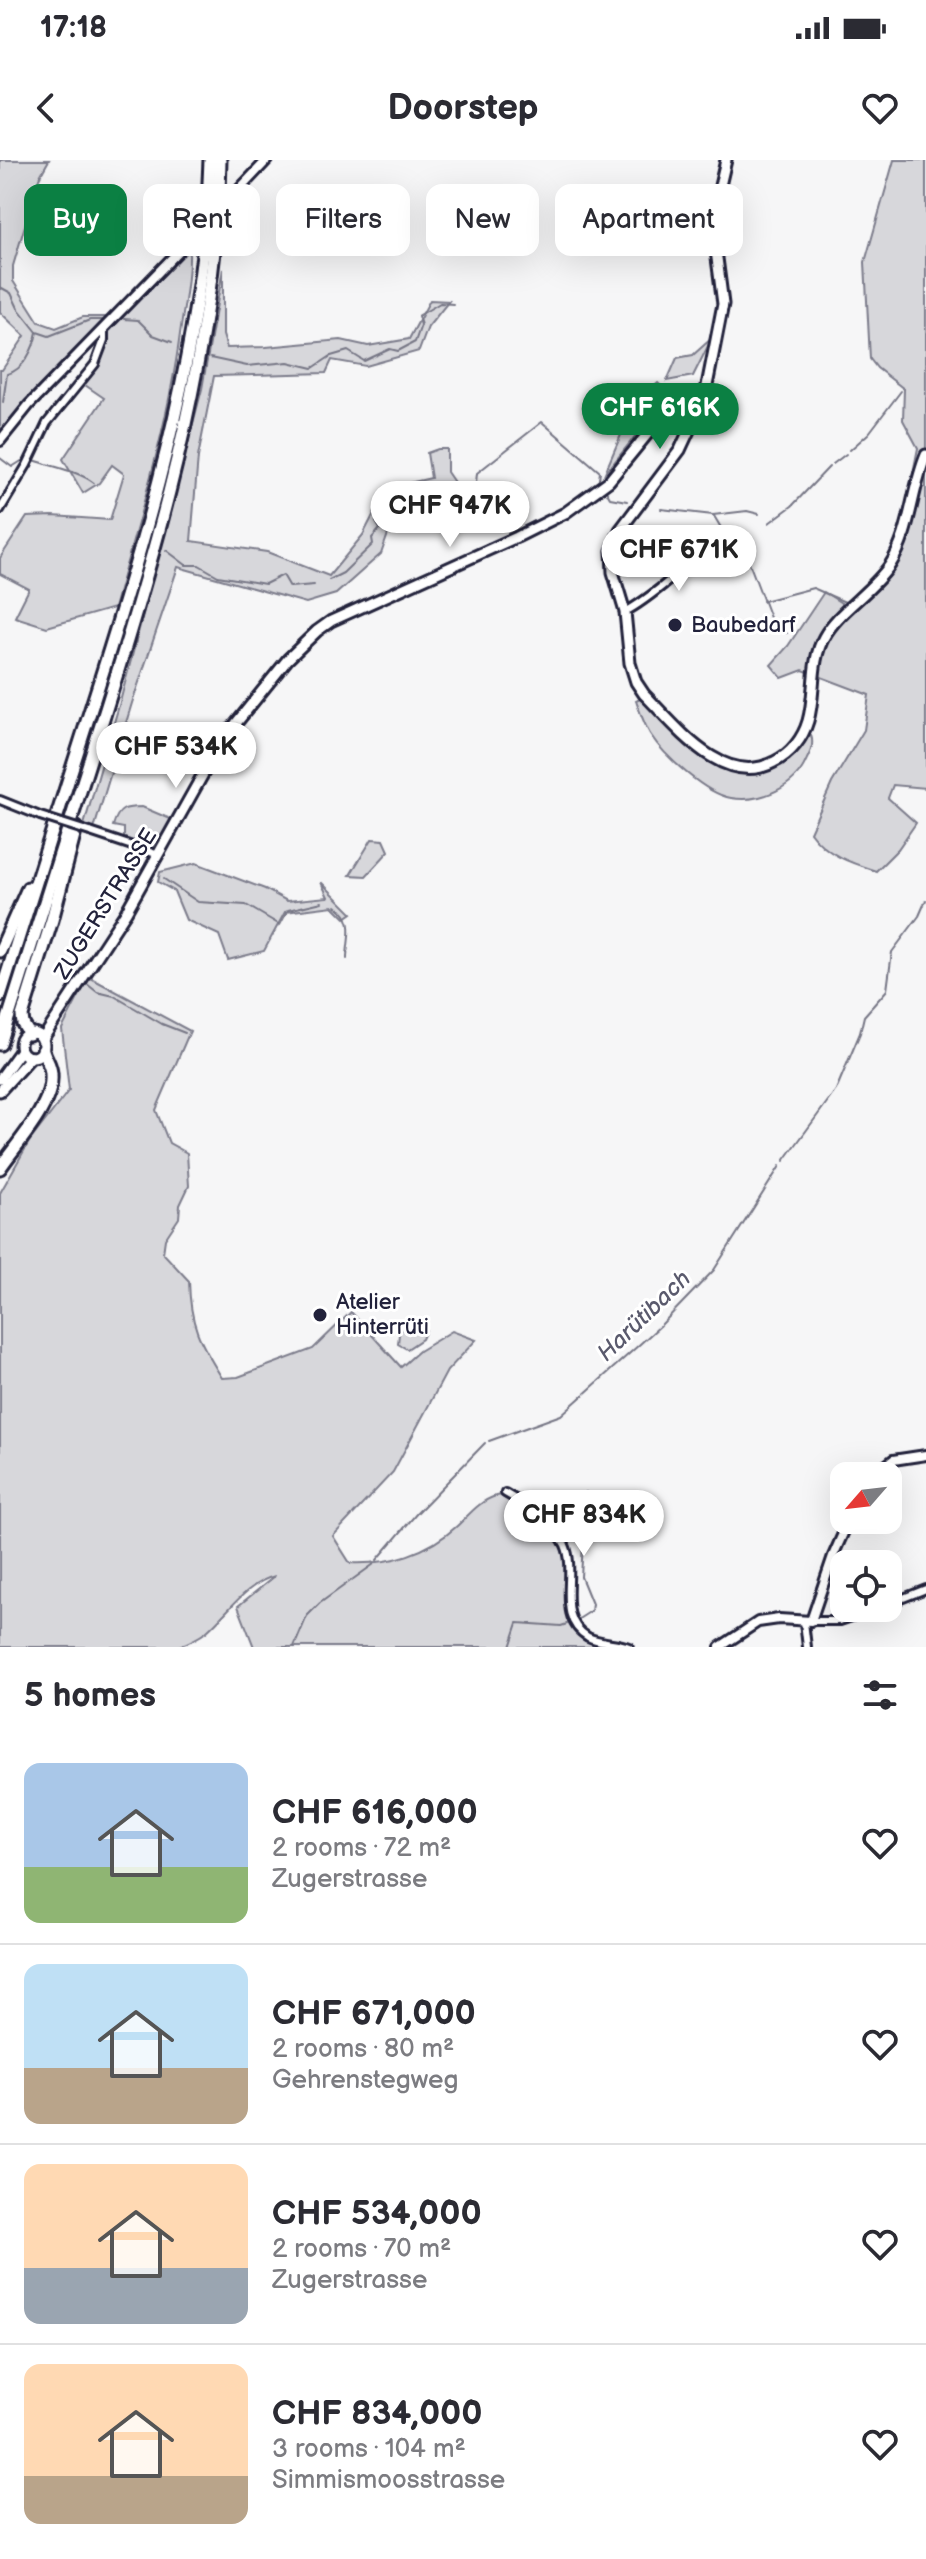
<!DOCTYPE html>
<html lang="en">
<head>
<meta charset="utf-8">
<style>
	body { margin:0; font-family:"Balsamiq Sans",sans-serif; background:#f7f7f7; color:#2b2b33; height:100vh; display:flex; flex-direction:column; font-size:30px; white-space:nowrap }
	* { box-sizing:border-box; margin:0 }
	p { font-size:26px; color:#7c7c81 }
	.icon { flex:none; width:44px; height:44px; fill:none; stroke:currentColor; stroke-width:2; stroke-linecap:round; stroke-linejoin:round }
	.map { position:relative; height:1487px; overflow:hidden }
	.panel { display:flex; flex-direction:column; background:#fff; flex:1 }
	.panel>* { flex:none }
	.hud { position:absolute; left:24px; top:24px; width:878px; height:72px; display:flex; gap:16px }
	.needle { width:52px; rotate:242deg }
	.fabs { position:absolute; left:830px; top:1302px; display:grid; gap:16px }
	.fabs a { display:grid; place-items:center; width:72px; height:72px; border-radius:16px; background:#fff; box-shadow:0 8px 32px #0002; font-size:40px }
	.price { position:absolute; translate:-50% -68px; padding:0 18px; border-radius:28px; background:#fff; color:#222; font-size:26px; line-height:52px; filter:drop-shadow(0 2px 4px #0008) }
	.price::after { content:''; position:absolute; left:50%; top:48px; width:24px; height:18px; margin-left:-12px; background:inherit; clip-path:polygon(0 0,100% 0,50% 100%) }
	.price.active { background:#0b8043; color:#fff }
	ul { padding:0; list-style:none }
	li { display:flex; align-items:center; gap:24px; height:200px; padding:0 24px }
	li+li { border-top:2px solid #e1e1e2 }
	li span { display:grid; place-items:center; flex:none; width:224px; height:160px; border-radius:16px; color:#555 }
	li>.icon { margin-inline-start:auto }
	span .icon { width:96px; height:96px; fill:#fffc; stroke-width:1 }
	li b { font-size:34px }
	h2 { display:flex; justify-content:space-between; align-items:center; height:96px; padding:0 24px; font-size:34px }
	.chip { padding:0 28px; border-radius:16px; background:#fff; box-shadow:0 8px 32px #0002; font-size:28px; line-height:72px }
	.chip.active { background:#0b8043; color:#fff }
	.status { display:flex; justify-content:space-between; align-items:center; height:56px; padding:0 40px; background:#fff; direction:ltr }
	.status svg { height:22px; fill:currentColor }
	header { display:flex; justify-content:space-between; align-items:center; height:104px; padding:0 24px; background:#fff; font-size:36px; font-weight:700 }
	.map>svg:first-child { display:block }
</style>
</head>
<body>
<div class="status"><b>17:18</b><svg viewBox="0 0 49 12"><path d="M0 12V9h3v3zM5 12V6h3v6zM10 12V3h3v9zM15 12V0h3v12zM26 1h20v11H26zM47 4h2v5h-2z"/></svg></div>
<header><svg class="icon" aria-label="back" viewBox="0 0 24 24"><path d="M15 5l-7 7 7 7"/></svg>Doorstep<svg class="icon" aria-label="heart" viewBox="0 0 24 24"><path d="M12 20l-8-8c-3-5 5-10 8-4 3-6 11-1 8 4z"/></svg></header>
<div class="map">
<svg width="926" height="1487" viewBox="0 0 926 1487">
	<rect width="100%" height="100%" fill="#f6f6f7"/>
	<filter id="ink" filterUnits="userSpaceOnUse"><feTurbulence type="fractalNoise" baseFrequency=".0125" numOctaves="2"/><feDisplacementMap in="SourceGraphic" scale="16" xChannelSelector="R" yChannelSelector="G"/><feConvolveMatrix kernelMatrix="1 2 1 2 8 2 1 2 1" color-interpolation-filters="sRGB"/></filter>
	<g filter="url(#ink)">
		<!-- green -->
		<g fill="#d7d7db" stroke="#7c7c8b" stroke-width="2">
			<polygon points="0,0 49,0 39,18 13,106 13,121 39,162 56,168 83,157 116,157 6,270 0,268 0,210 2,210 25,176 0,152"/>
			<path d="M894,0h32v628l-33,-3 -5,13 28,25 -18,26 -22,22c-25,-8 -50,-16 -66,-39l22,-49 32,-53 5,-35 -66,-25 -21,8 -11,-13 17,-19 36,-54 30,19 24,-25 17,-23 23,-115 -15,-28 1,-31 -27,-21 -7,-9 -5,-97z"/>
			<path d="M189,89c1,29 -5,56 -9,85 -12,93 -41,184 -66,274l-67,19 -32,-10 14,-28 -29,-15v-16l27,-41 26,-1 57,4 14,-46 -12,-9 -13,18 -16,10 -20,-34 41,-61 -22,-15 21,-33 5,-19z"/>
			<polygon points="223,109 223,175 227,188 266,187 341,180 368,186 409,179 430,140 449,141 428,167 419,191 366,206 332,200 326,213 214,216 198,297 191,381 267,392 329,416 363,375 387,328 431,318 427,293 438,289 447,289 447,312 460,331 402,334 381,394 336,434 306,443 178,407 132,543 94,669 84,665 120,542 202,229"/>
			<polygon points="712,178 693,216 667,221 677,198 693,195"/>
			<polygon points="658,223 666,231 652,255 604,315 634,244"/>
			<path d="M640,539l63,57 57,15 46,-36h5c3,9 0,16 -4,24 -11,28 -46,44 -76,39 -25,-4 -67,-42 -81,-64 -6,-10 -10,-22 -14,-33z"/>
			<path d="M142,647l31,13 -8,16 -13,11 -28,-9v-10l-11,-2c5,-18 12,-19 29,-19z"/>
			<polygon points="372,679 384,680 389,691 366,716 350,715"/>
			<polygon points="196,703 265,729 287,741 328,737 321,722 352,753 345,758 333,746 285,752 264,791 228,800 219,775 186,760 174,731 158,722 160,712"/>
			<path d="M89,817l101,54 -34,79 13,33 18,10 2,33 -9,19 -1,13 -14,21 -2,14 26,28c1,44 10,60 33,97l16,-1 75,-28 38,-37 50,55 18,-16 33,-20 24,9 -29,31 -54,101 -60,64 17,27c39,2 78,-10 107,-37 12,-11 22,-25 39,-30 16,-5 60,34 66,49 12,31 -11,76 26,96 10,5 20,2 30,6h-364l-16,-41 37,-30c-29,7 -47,37 -69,56 -9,7 -19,11 -29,15h-177v-454l29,-51 40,-52 -7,-61z"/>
			<polygon points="414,1160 426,1170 422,1179 407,1189 398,1184 399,1174 408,1161"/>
		</g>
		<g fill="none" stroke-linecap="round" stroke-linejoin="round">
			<!-- stream -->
			<g stroke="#767685" stroke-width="2">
				<polyline points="0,127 11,133 18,148 37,172 49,176 90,160 106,160"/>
				<polyline points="124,159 138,160 153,175 172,182"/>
				<polyline points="210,198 247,206 288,202 313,208 331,196 348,191 364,201 390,189 398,191 415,182 421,165 418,156 440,143 453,144"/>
				<path d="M3,242l4,-28c17,-4 27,-26 30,-42"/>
				<polyline points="850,290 869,273 901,231"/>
				<polyline points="0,298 12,307 23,300"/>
				<path d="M34,300c19,7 45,11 60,23"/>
				<polyline points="833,304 846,294"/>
				<polyline points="606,331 610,338 627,341"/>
				<polyline points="661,349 713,355 747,351 759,354"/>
				<polyline points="714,356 723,371"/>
				<polyline points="769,363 792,346 829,307"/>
				<polyline points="742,384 772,463 787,473"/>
				<polyline points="166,390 186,405 199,405 218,416 265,424 283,415 290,427 314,425"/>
				<path d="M329,420l14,-7 30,-29 -1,-6 8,-9 -4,-7 17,-8c6,-40 48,-28 76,-22l7,-9 1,-10 65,-51 58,50 -1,7"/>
				<polyline points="763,441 813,428 845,442"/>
				<polyline points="164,719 198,742 246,745 280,765 288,750 322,742"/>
				<path d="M336,746c21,15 11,32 11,53"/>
				<polyline points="87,824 97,832 114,836 162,864 185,873"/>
				<polyline points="784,1001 836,930 860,873 864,856 887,830 892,792 919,756 926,740"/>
				<polyline points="489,1281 561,1255 660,1166 714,1110 780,1006"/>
				<polyline points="377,1400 417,1353 485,1283"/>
				<polyline points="577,1460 591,1451 592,1444 581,1417 586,1332"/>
				<polyline points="294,1487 307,1456 320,1443 374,1404"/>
				<polyline points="510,1487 518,1463 561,1466 567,1464"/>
			</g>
			<defs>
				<g id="minor">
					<polyline points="0,350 27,305 47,263 95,204 104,180 104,169"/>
					<path d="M625,452c34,-18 59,-49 93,-66"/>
					<polyline points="0,640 40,656"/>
					<polyline points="90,672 159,695"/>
					<path d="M505,1333c21,12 49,30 60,52 13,29 -11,72 23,92 11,6 29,5 41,10"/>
					<polyline points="888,1444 926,1429"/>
					<polyline points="811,1461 840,1461 878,1448"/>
					<polyline points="804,1462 807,1487"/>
				</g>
				<g id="tertiary">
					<polyline points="218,52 267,0"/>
					<polyline points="0,281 29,245 208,61"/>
					<polyline points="873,1316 893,1300 926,1295"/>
					<polyline points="720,1487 758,1462 779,1459 811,1461 833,1396 849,1360"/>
				</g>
				<g id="secondary">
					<path d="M726,0l-14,60 11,84 -18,92 -25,54 -60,80 -8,21 1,21 12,40 5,51 6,19 8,12c32,32 79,95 130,68 17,-8 29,-24 34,-41 8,-27 2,-59 16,-84 14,-26 48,-45 66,-72 21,-33 21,-74 36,-110"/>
					<circle cx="32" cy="885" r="12"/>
					<polyline points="42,880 126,752 221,582 288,499 317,471 331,461 517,377 565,353 609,321 663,255 679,249 698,255"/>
					<polyline points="0,919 21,890"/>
					<polyline points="0,931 31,897"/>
				</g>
				<g id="motorway">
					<polyline points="219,33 220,0"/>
					<polyline points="208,45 210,0"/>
					<polyline points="0,791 28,728"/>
					<path d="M0,836c30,-95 60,-189 90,-284 49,-153 96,-306 114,-466"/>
					<polyline points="29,874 23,864 22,856 52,760 76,668"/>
					<path d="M0,884c32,-100 64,-200 95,-300 53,-167 104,-335 121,-511"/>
					<path d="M0,1008c16,-24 54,-63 51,-94 0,-9 -6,-16 -8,-24"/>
				</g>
			</defs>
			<!-- minor casing -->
			<use href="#minor" stroke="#22223b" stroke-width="12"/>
			<!-- tertiary casing -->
			<use href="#tertiary" stroke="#22223b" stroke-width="14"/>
			<!-- secondary casing -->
			<use href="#secondary" stroke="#22223b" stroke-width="15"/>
			<!-- motorway casing -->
			<use href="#motorway" stroke="#22223b" stroke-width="17"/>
			<!-- minor -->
			<use href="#minor" stroke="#fff" stroke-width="6"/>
			<!-- tertiary -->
			<use href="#tertiary" stroke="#fff" stroke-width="8"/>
			<!-- secondary -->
			<use href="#secondary" stroke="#fff" stroke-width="9"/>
			<!-- motorway -->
			<use href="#motorway" stroke="#fff" stroke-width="11"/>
			<defs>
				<polyline id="minor-bridge" points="40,656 90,672"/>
				<g id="motorway-bridge">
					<polyline points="216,73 219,33"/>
					<polyline points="204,86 208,45"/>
				</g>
			</defs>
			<!-- minor-bridge casing -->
			<use href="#minor-bridge" stroke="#22223b" stroke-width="12" stroke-linecap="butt"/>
			<!-- motorway-bridge casing -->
			<use href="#motorway-bridge" stroke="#22223b" stroke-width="17" stroke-linecap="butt"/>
			<!-- minor-bridge -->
			<use href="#minor-bridge" stroke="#fff" stroke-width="6"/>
			<!-- motorway-bridge -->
			<use href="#motorway-bridge" stroke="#fff" stroke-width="11"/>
		</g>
	</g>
	<!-- markers -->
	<g fill="#22223b" stroke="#fff" stroke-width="3">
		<circle cx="675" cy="465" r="8"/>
		<circle cx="320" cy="1155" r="8"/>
	</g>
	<g text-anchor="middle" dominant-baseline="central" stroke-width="6" stroke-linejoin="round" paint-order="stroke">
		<!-- poi labels -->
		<g font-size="22" fill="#22223b" stroke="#fff" text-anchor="start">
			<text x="691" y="465">Baubedarf</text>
			<text x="336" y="1142">Atelier<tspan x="336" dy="25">Hinterrüti</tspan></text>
		</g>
		<!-- street labels -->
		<g font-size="22" fill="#22223b" stroke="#fff">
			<text transform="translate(106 744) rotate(-58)">ZUGERSTRASSE</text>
		</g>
		<!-- water labels -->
		<g font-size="24" font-style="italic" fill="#5a5a6d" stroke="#fff">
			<text transform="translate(644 1156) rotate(-44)">Harütibach</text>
		</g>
	</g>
</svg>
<div class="fabs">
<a><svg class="needle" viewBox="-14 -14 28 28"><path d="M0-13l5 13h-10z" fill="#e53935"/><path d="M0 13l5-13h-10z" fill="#7c7c81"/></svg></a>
<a><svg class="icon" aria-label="locate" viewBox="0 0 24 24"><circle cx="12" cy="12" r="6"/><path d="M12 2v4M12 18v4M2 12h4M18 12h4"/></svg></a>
</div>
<b class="price active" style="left:660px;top:291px">CHF 616K</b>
<b class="price" style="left:450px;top:389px">CHF 947K</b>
<b class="price" style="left:679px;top:433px">CHF 671K</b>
<b class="price" style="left:176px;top:630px">CHF 534K</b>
<b class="price" style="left:584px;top:1398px">CHF 834K</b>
<div class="hud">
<a class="chip active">Buy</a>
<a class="chip">Rent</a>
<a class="chip">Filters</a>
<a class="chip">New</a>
<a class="chip">Apartment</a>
</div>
</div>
<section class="panel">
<h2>5 homes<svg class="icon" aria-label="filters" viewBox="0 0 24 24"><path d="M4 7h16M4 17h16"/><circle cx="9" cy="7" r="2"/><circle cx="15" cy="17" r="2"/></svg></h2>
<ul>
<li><span style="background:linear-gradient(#a9c7e8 65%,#8fb573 0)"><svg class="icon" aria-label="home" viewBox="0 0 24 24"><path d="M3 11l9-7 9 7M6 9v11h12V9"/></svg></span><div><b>CHF 616,000</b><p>2 rooms · 72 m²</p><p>Zugerstrasse</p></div><svg class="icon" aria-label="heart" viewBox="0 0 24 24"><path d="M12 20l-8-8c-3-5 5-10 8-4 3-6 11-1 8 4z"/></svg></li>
<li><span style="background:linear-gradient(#bfe0f5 65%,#b9a48a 0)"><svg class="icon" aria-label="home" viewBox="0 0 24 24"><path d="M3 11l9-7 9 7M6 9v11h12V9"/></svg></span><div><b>CHF 671,000</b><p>2 rooms · 80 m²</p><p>Gehrenstegweg</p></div><svg class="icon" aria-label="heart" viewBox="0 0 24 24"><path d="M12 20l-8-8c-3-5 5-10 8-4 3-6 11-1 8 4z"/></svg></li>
<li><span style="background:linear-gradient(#ffd9b3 65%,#9aa5b1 0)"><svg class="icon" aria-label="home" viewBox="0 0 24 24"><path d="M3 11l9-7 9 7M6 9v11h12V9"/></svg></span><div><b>CHF 534,000</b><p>2 rooms · 70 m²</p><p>Zugerstrasse</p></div><svg class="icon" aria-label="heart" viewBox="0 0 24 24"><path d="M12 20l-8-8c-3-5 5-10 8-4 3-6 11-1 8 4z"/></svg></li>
<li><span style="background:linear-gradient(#ffd9b3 70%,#b9a48a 0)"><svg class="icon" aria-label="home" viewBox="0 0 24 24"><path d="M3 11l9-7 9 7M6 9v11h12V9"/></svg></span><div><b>CHF 834,000</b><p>3 rooms · 104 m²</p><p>Simmismoosstrasse</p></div><svg class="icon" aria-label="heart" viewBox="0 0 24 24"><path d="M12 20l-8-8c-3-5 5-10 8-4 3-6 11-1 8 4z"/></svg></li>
</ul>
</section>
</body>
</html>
